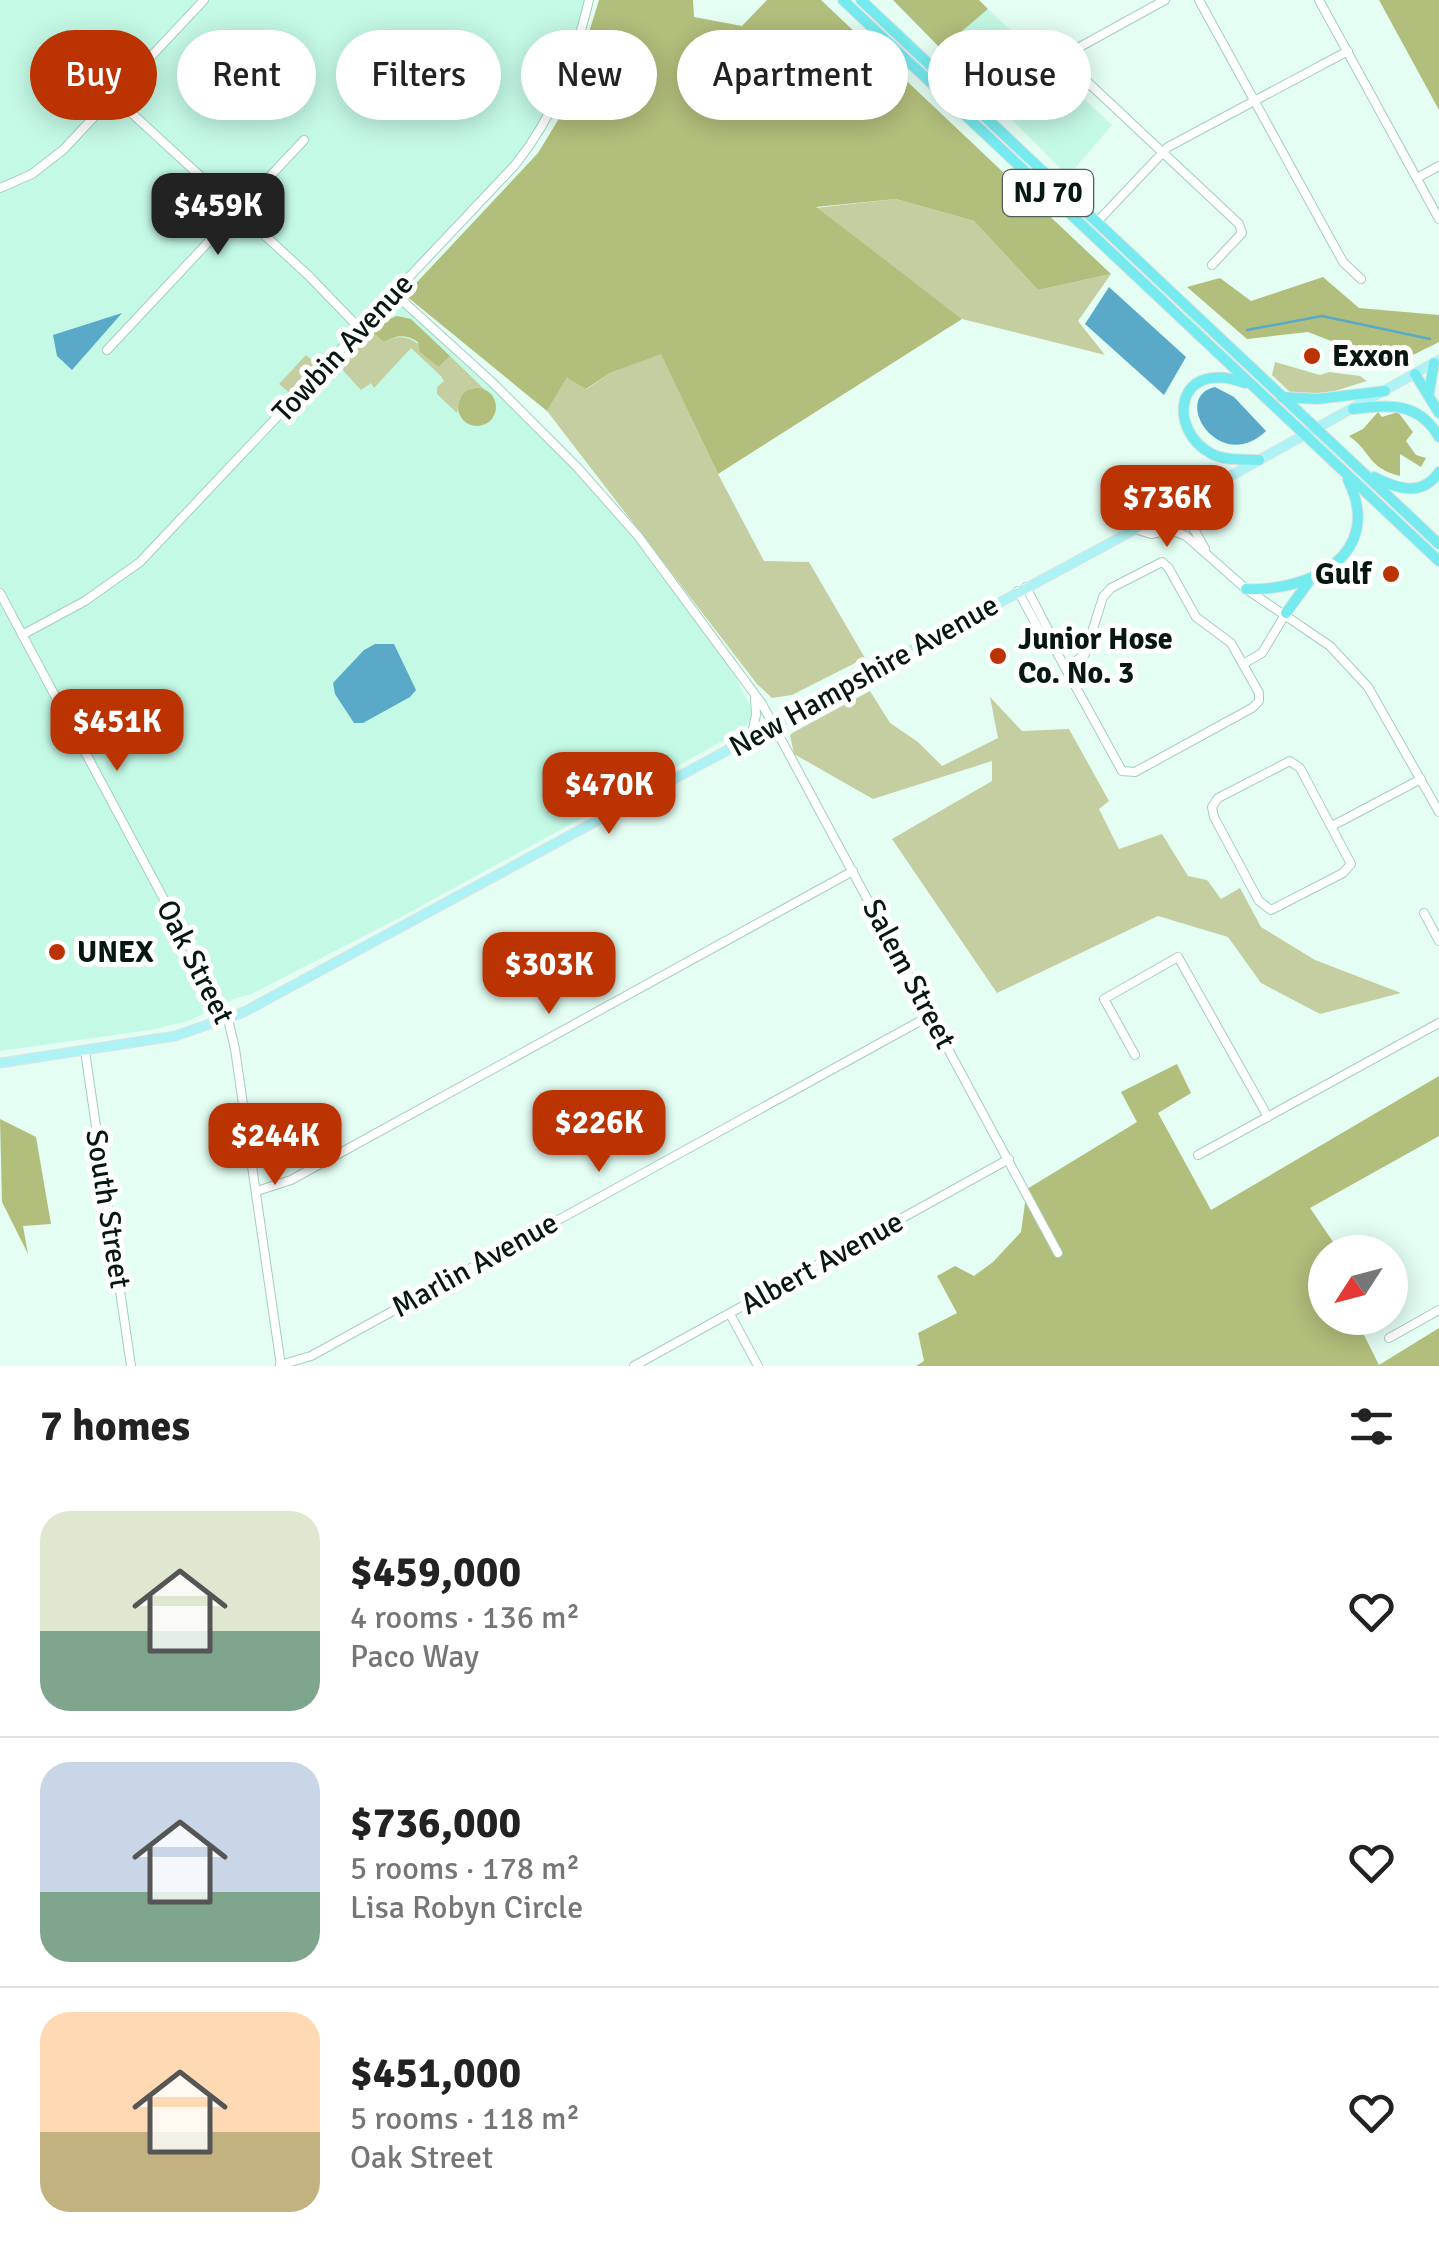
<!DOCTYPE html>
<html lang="en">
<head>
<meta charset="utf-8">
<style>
	body { margin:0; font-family:Signika,sans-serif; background:#f6f6f6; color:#222; height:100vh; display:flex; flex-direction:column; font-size:38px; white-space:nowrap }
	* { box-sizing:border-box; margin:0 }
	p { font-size:32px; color:#767676 }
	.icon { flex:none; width:55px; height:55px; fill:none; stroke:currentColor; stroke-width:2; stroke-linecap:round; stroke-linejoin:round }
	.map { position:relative; height:1366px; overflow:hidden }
	.drawer { display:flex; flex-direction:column; background:#fff; flex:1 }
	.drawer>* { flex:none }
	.banner { position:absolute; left:30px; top:30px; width:1380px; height:90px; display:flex; gap:20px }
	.needle { width:65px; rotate:234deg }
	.controls { position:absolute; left:1308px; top:1235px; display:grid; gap:20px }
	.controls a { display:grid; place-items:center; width:100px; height:100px; border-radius:50%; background:#fff; box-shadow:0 5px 25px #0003; font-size:50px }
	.price { position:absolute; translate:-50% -85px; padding:0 22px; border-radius:20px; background:#bc3302; color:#fff; font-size:32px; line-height:65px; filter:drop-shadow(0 2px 5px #0008) }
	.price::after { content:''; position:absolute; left:50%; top:60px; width:30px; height:22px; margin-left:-15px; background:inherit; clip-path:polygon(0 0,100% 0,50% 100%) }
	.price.active { background:#222; color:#fff }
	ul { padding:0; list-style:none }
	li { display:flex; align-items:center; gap:30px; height:250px; padding:0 40px }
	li+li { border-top:2px solid #e0e0e0 }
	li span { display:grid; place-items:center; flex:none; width:280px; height:200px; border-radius:30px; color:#555 }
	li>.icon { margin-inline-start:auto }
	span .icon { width:120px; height:120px; fill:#fffc; stroke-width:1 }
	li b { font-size:42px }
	h2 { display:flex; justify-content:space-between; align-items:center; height:120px; padding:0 40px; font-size:42px }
	.pill { padding:0 35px; border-radius:45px; background:#fff; box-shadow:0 5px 25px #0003; font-size:35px; line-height:90px }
	.pill.active { background:#bc3302; color:#fff }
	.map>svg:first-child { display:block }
</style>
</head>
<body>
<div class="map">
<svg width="1439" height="1366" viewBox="0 0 1439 1366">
	<rect width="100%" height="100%" fill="#e4fef4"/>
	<!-- built -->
	<g fill="#c4f9e6">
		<polygon points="0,0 589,0 577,51 532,144 395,294 493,383 638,536 725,656 751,708 751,719 743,730 399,918 249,995 236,998 188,1021 150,1030 0,1051"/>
		<polygon points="988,9 1112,125 1068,176 941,49"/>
	</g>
	<!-- green -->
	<g fill="#c5cea0">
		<polygon points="896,199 974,221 1038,290 1111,274 1078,321 1105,355 962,319 815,208"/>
		<path d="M371,331l13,11c26,-14 39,6 55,25l11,-11 35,34 -13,-2 -13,11 -2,14 -20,-19v-7l7,-6 -3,-5 -30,-28 -37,40 -3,-5 -10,7 -22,-24z"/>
		<polygon points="661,353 718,474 764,561 809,562 865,658 792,695 772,698 757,684 547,411 567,378 587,389 610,373"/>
		<polygon points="306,355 319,366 292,395 279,384"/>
		<polygon points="1275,362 1320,375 1329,372 1360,376 1367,381 1325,394 1292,394 1272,375"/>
		<polygon points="870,691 890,723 918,742 942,766 998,738 990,697 1022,731 1069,729 1109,801 1099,809 1119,849 1162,834 1188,876 1207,880 1221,899 1240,888 1261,927 1315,960 1401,993 1320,1014 1261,983 1228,937 1158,916 997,993 892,839 992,781 992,761 873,799 794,754 790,735 794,732"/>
	</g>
	<!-- forest -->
	<g fill="#b2be7b">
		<polygon points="599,0 693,0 694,17 742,26 767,0 821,0 1111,274 1038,290 974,221 896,199 816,207 962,319 718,474 661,354 610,373 586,389 567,378 547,411 405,295 538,153 566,107"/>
		<polygon points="893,0 979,0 988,9 941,49"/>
		<polygon points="1379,0 1439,0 1439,110"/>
		<polygon points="1323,277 1359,308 1439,315 1439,342 1393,365 1308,332 1247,339 1187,287 1220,278 1251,301"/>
		<path d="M397,316l14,3 39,37 -11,11 -19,-15 -2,-10c-13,-8 -21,-7 -34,0l-13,-11 7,-7z"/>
		<circle cx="477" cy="407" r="19"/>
		<path d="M1378,412l4,5 16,-5 15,20 -7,9 10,14 10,3 -5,9 -21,-13v22c-34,-9 -27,-23 -51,-40l14,-7z"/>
		<polygon points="1177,1064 1191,1093 1158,1113 1211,1210 1439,1076 1439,1136 1310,1208 1340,1252 1325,1252 1325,1318 1383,1318 1362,1331 1379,1365 1439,1328 1439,1366 916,1366 924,1361 918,1333 957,1313 937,1276 955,1266 974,1276 993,1262 1021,1232 1027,1189 1137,1122 1121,1092"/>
		<polygon points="0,1119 36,1137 51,1224 23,1226 28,1254 2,1202"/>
	</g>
	<!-- water -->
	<g fill="#5aa9c8">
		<polygon points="1109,287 1186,357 1164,395 1085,324"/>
		<polygon points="122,313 72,370 57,356 53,335"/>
		<path d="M1215,387l19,10 32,34c-47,45 -96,-34 -51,-44z"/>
		<polygon points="375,644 394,644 416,690 410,697 363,723 354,723 335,694 333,683 364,650"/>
	</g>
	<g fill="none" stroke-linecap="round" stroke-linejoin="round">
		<!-- stream -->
		<polyline stroke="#5aa9c8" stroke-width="2.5" points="1247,330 1322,316 1430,339"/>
		<defs>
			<g id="minor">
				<polyline points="1165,0 1076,49 1072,62 1079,74 1239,224 1242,233 1212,265"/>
				<polyline points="1199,0 1343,262 1361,279"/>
				<polyline points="1319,0 1439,219"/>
				<polyline points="113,96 309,276 361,330"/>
				<polyline points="1417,178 1439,166"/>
				<polyline points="0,188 32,174 63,150 204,0"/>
				<polyline points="1097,222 1168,147 1348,51"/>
				<polyline points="394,293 493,383 577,467 638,536 762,704 1058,1253"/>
				<polyline points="107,350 304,140"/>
				<polyline points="1180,504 1205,549"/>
				<polyline points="1135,529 1151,534 1171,530 1186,536 1246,589 1330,646 1368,687 1439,812"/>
				<polyline points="1026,587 1052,637 1056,651 1122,771 1135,772 1252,708 1259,701 1259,693 1231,643 1196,617 1168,567 1162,562 1111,588 1103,597 1085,654 1066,669"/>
				<polyline points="1018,591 1045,641 1056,651"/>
				<polyline points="0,593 228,1019 235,1049 281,1366"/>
				<path d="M22,635l63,-34 55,-39 375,-397c40,-50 59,-103 74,-165"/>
				<polyline points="1243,664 1262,653 1286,613"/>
				<polyline points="751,738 756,715 755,698"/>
				<polygon points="1290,761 1300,768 1351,864 1343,873 1271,910 1259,901 1214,817 1212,807 1218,798"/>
				<polyline points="1332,826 1421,779"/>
				<polyline points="1424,913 1439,941"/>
				<polyline points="85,1051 131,1366"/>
				<polyline points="1135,1055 1104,999 1178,957 1268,1117"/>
				<polyline points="1198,1155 1439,1023"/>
				<polyline points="257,1191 291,1180 853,871"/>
				<polyline points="730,1314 758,1366"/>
				<polyline points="1389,1338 1439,1310"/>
				<polyline points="280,1365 311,1356 931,1015"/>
				<polyline points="634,1366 1009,1159"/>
			</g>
			<polyline id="major" points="0,1063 175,1036 244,1012 1119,538 1439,360"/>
			<g id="highway">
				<polyline points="843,0 1439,561"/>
				<polyline points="861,0 1439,544"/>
				<polyline points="1415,374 1439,413"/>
				<path d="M1245,383c-70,-26 -79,47 -33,71 14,7 31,5 47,6"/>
				<polyline points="1429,393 1434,363"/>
				<polyline points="1282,397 1317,399 1385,391"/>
				<path d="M1353,409c36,-5 66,-7 86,28"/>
				<path d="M1374,477c23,12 48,20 65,-5"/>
				<path d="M1246,589c64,3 139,-35 102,-109"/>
				<polyline points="1286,613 1310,580"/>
			</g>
		</defs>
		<!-- minor casing -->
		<use href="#minor" stroke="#a3cebf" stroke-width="10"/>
		<!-- major casing -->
		<use href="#major" stroke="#e1e3e3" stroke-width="11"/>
		<!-- highway casing -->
		<use href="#highway" stroke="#e1e3e3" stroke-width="12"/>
		<!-- minor -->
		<use href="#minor" stroke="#fff" stroke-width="8"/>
		<!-- major -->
		<use href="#major" stroke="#adf3f5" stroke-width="9"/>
		<!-- highway -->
		<use href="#highway" stroke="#76ebef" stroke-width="10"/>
	</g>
	<!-- markers -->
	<g fill="#bc3302" stroke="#fff" stroke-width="4">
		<circle cx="1312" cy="356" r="10"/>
		<circle cx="1391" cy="574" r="10"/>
		<circle cx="998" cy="656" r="10"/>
		<circle cx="57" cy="952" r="10"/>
	</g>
	<g text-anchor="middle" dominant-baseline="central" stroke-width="10" stroke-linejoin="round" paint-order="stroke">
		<!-- shield labels -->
		<rect fill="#fff" stroke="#515d59" stroke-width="2.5" x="1003" y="170" width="90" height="46" rx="8"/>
		<g font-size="28" font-weight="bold" fill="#071712">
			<text x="1048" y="193">NJ 70</text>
		</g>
		<!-- street labels -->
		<g font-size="30" fill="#071712" stroke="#fff">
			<text transform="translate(343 348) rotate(-47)">Towbin Avenue</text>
			<text transform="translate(864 676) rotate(-29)">New Hampshire Avenue</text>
			<text transform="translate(195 962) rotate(63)">Oak Street</text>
			<text transform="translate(909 974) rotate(62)">Salem Street</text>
			<text transform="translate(108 1209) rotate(81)">South Street</text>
			<text transform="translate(822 1263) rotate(-29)">Albert Avenue</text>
			<text transform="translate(475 1265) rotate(-29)">Marlin Avenue</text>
		</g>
		<!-- poi labels -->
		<g font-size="30" font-weight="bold" fill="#071712" stroke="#fff" text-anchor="start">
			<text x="1332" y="356">Exxon</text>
			<text x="1371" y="574" text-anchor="end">Gulf</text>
			<text x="1018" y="639">Junior Hose<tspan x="1018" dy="34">Co. No. 3</tspan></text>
			<text x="77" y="952">UNEX</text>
		</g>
	</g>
</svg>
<div class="controls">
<a><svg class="needle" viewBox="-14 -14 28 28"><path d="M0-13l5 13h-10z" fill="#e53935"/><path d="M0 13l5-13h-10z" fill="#767676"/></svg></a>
</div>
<b class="price active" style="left:218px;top:258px">$459K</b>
<b class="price" style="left:1167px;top:550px">$736K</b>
<b class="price" style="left:117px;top:774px">$451K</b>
<b class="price" style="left:609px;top:837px">$470K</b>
<b class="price" style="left:549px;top:1017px">$303K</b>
<b class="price" style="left:599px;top:1175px">$226K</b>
<b class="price" style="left:275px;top:1188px">$244K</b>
<div class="banner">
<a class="pill active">Buy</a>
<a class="pill">Rent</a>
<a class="pill">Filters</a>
<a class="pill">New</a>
<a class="pill">Apartment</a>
<a class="pill">House</a>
</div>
</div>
<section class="drawer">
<h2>7 homes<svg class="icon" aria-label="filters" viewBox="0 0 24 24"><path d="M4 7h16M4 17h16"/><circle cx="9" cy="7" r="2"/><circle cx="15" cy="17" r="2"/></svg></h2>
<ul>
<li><span style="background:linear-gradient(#dfe7d0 60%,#7fa58c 0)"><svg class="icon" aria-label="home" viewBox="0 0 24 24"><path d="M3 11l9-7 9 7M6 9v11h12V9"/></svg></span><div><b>$459,000</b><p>4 rooms · 136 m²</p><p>Paco Way</p></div><svg class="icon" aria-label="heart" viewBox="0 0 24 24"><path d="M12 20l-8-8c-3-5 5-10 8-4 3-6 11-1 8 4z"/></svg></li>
<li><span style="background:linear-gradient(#c9d6e8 65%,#7fa58c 0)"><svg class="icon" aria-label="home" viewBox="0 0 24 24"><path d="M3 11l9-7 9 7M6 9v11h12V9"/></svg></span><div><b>$736,000</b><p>5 rooms · 178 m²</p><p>Lisa Robyn Circle</p></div><svg class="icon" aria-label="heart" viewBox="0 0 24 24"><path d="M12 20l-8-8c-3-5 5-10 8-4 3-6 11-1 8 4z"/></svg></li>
<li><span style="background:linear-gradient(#ffd9b3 60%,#c2b280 0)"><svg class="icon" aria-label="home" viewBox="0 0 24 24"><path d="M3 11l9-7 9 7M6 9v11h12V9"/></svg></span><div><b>$451,000</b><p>5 rooms · 118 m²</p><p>Oak Street</p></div><svg class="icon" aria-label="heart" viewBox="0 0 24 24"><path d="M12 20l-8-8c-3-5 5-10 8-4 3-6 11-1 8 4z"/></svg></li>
</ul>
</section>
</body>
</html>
